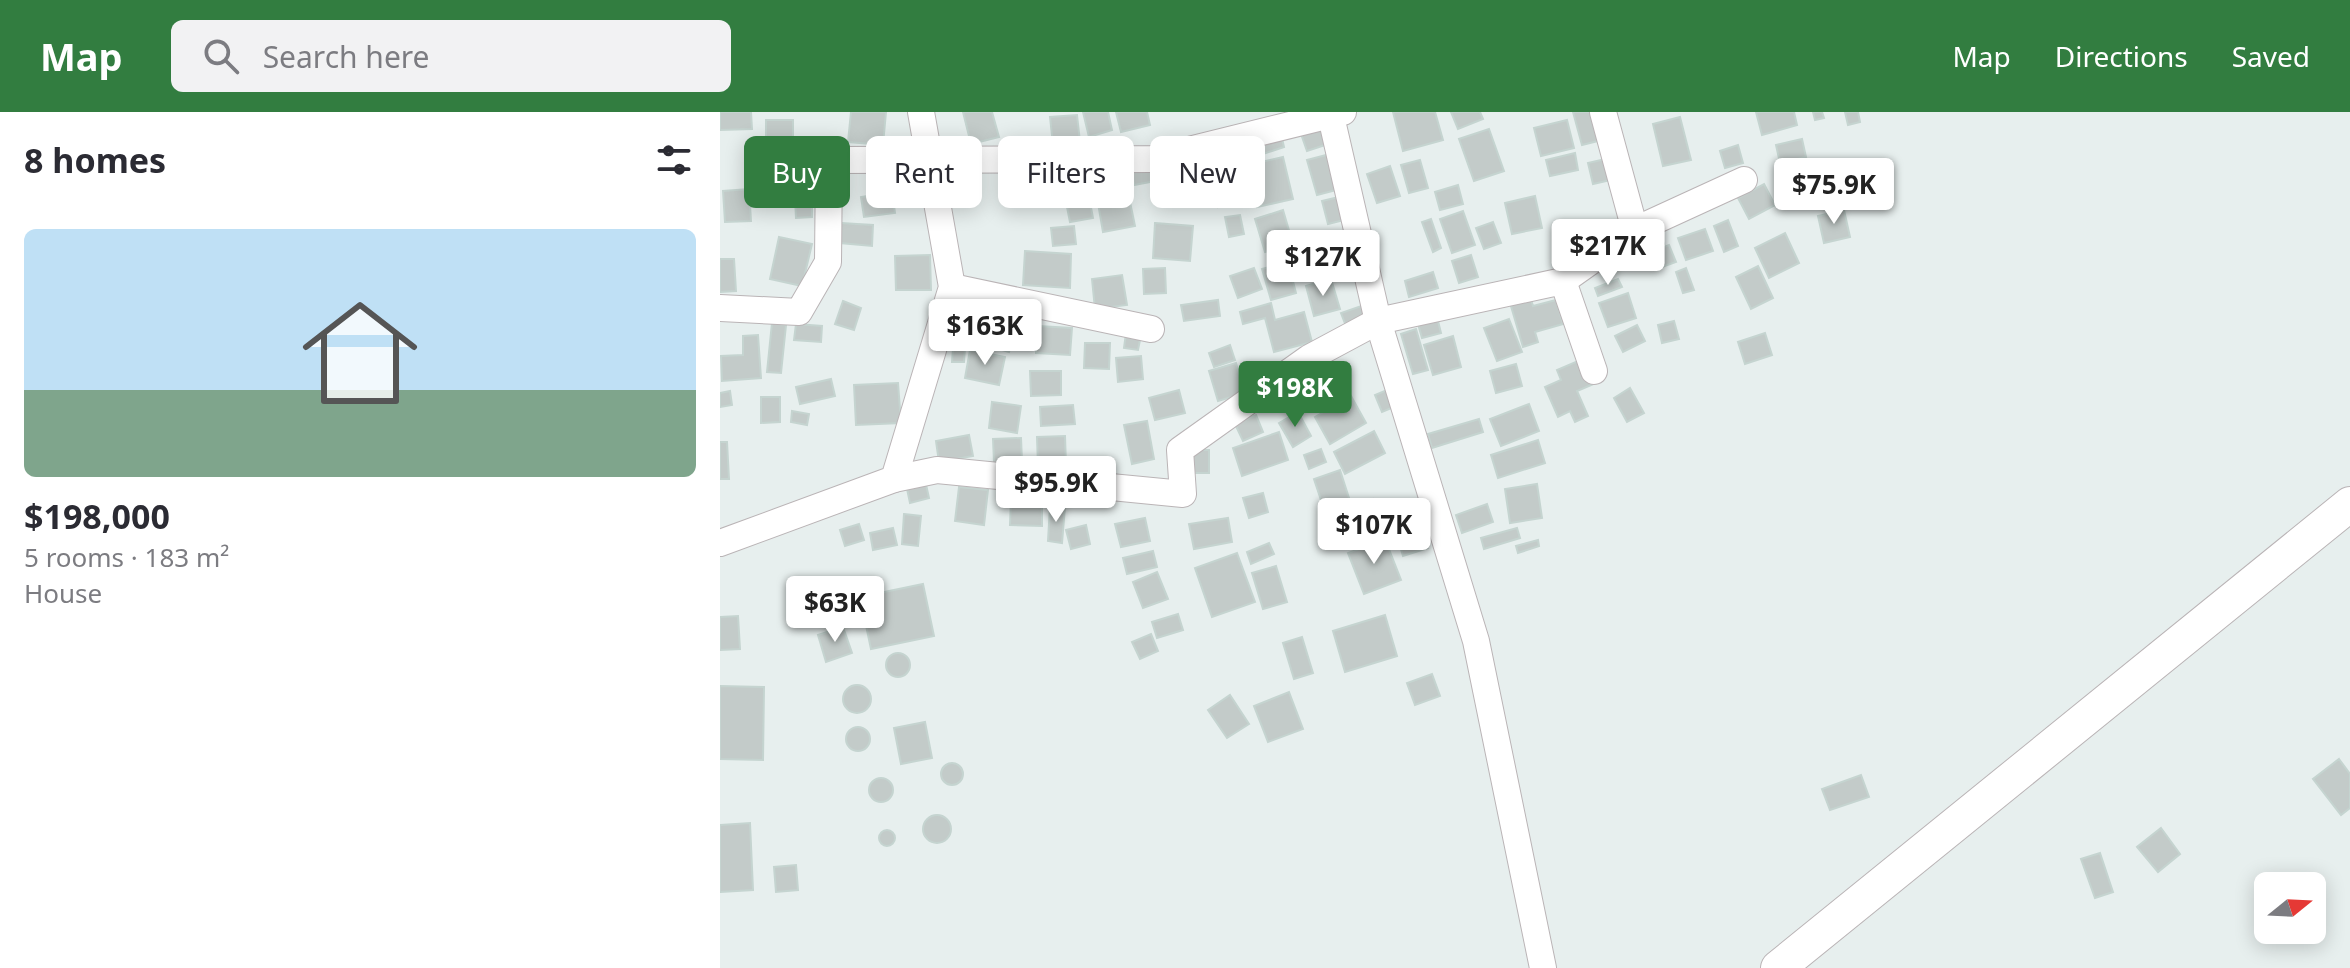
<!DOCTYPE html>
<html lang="en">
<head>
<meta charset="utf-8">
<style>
	body { margin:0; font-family:"Noto Sans",sans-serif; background:#f2f2f3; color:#2b2b33; height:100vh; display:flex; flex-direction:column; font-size:30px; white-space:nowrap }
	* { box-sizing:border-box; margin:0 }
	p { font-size:26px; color:#7c7c81 }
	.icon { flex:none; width:44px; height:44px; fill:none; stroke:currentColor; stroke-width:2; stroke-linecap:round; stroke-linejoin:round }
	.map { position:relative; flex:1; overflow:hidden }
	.drawer { display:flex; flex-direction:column; background:#fff; width:720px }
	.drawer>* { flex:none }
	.guide { position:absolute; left:24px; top:24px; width:760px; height:72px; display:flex; gap:16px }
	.needle { width:52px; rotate:72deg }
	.fabs { position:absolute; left:1534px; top:760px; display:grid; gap:16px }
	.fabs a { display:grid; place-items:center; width:72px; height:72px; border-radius:12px; background:#fff; box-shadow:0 4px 20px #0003; font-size:40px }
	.price { position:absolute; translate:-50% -68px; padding:0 18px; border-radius:8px; background:#fff; color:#222; font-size:26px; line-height:52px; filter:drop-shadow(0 2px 4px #0008) }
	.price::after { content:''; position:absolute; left:50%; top:48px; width:24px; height:18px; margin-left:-12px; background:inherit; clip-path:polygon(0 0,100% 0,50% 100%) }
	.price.active { background:#327d40; color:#fff }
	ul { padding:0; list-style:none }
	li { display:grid; align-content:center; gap:16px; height:424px; padding:0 24px }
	li span { display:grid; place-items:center; height:248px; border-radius:12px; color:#555 }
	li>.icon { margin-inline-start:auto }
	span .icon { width:144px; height:144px; fill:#fffc; stroke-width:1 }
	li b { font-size:34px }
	h2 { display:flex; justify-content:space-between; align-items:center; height:96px; padding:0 24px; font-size:34px }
	.tag { padding:0 28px; border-radius:12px; background:#fff; box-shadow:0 4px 20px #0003; font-size:28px; line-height:72px }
	.tag.active { background:#327d40; color:#fff }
	header { display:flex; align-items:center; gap:48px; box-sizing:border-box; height:112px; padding:0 40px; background:#327d40; color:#fff }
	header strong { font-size:38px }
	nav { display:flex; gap:44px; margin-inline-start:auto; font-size:28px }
	.search { width:560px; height:72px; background:#f2f2f3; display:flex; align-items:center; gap:20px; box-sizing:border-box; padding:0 28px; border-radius:12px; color:#7c7c81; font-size:30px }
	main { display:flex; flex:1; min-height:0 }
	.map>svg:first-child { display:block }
</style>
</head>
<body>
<header>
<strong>Map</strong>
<div class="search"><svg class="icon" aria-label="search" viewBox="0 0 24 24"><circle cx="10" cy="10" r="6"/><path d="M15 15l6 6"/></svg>Search here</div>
<nav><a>Map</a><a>Directions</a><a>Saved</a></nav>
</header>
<main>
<section class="drawer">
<h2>8 homes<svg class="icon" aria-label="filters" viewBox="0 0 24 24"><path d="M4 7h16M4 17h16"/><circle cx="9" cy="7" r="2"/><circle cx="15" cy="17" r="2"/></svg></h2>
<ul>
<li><span style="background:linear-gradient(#bfe0f5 65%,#7fa58c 0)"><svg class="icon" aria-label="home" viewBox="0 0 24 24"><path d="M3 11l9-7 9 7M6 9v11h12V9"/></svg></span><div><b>$198,000</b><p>5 rooms · 183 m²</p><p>House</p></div></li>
</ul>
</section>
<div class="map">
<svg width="1630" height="856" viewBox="0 0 1630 856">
	<rect width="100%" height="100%" fill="#e7efee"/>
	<!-- building -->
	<g fill="#c3cbc9" stroke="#c5d4d0" stroke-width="2">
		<polygon points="0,0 31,0 32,17 0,18"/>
		<polygon points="131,0 166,0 163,33 128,30"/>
		<polygon points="243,0 272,0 279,25 251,32"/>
		<polygon points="363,0 388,0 392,18 369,25"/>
		<polygon points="396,0 427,0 430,13 401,20"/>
		<polygon points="673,0 715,0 723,28 683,39"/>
		<polygon points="731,0 760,0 763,7 738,17"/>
		<polygon points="853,0 874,0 882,28 862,33"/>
		<polygon points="1036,0 1074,0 1077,13 1042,23"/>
		<polygon points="1093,0 1102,0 1104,6 1095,8"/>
		<polygon points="1125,0 1138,0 1140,10 1128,13"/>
		<polygon points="357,3 360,30 333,33 330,5"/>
		<polygon points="960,5 971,48 943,54 933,12"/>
		<rect x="46" y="8" width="27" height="33"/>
		<polygon points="847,8 854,36 821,44 814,16"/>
		<polygon points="605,14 611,31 587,39 581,22"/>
		<polygon points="769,17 784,59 754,69 739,27"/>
		<polygon points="561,22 564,35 543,42 539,29"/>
		<polygon points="1082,27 1086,45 1060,51 1056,33"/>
		<polygon points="1018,33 1023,51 1005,56 1000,39"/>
		<polygon points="515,39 523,61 502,68 494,47"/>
		<polygon points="855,41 858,58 830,64 826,48"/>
		<polygon points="610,42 620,77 597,83 587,48"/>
		<polygon points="563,45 573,87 537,95 528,53"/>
		<polygon points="890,46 895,67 873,72 868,51"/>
		<polygon points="700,48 708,76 689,81 681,53"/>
		<polygon points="442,50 446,67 414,73 411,56"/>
		<polygon points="1093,50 1097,69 1071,76 1067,56"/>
		<polygon points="489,51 494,73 472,78 468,55"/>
		<polygon points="196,54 198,67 174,69 173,56"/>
		<polygon points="335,54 342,82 322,87 314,59"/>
		<polygon points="670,54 680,84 657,91 647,62"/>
		<polygon points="1044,72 1055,93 1029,107 1018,86"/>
		<polygon points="738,73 743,92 720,98 715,80"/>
		<polygon points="522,74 525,89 498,95 495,80"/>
		<polygon points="29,77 31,109 5,110 3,79"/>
		<polygon points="172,80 175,101 144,105 141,85"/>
		<polygon points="623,84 628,107 608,112 602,89"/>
		<polygon points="815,84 822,116 792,122 785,91"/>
		<polygon points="369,85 373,106 350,110 346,90"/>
		<polygon points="409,85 415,114 383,120 378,91"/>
		<polygon points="75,86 92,86 92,105 76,106"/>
		<polygon points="563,98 573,132 545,140 535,107"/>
		<polygon points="1124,98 1130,125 1104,131 1098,104"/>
		<polygon points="743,99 755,133 732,141 720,107"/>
		<polygon points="520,103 524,122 509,125 505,105"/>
		<polygon points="711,107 721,136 713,140 702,110"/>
		<polygon points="1008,108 1018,134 1004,140 994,114"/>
		<polygon points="773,110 781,131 764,137 756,116"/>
		<polygon points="121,111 153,113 152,134 120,131"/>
		<polygon points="435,111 473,114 470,149 433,146"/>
		<polygon points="354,114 356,132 333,134 331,116"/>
		<polygon points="985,117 993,139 966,148 958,126"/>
		<polygon points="939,119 944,132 927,138 923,125"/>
		<polygon points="1065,121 1079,151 1049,166 1035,136"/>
		<polygon points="59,125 92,132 82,174 50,167"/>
		<polygon points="949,133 956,150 934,158 928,141"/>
		<polygon points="305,139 351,142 350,176 303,173"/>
		<polygon points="624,139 631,158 606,167 599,148"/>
		<polygon points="210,143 211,178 176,178 175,144"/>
		<polygon points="751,143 758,165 739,171 732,149"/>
		<polygon points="0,147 14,147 16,179 0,180"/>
		<polygon points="568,150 576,181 551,188 542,157"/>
		<polygon points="1038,154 1053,186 1031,197 1016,165"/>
		<polygon points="445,156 446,181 424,182 423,157"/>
		<polygon points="534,156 542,177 518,186 510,164"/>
		<polygon points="966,156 974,178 963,181 956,160"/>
		<polygon points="713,160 718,176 689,185 685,169"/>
		<polygon points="402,163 407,193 375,197 372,167"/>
		<polygon points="611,167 620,197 594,204 586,174"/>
		<polygon points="898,167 902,175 878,184 875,176"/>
		<polygon points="808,178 813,194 836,188 843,212 815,220 818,230 803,235 788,184"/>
		<polygon points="908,181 916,206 888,215 879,191"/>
		<polygon points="498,188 500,204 464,209 461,193"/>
		<polygon points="123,189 141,196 134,218 115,212"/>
		<polygon points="551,191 555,208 584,200 592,230 554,240 545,206 523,212 520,200"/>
		<polygon points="650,191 654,205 626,214 621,201"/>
		<polygon points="291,195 291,208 272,209 272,196"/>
		<polygon points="716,201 721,221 702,226 696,205"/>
		<polygon points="789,207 802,240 777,249 764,216"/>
		<polygon points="954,209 959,227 942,231 938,213"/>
		<polygon points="52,211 66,213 61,261 47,260"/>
		<polygon points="260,211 295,221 289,240 254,230"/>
		<polygon points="76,212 102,214 101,230 74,228"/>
		<polygon points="917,213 925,229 903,240 895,224"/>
		<polygon points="318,214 352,216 350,243 316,241"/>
		<polygon points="696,217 708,258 693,262 681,222"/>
		<polygon points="406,221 421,223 418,238 404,236"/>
		<polygon points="1045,221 1052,243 1025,252 1018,230"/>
		<polygon points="38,223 41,266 2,269 1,244 23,243 23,224"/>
		<polygon points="733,224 741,255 713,263 704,233"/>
		<polygon points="365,231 390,231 389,257 364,256"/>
		<polygon points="510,233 515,248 494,255 489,241"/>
		<polygon points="233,236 245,236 244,250 232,250"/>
		<polygon points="250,238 285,245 279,273 245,266"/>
		<polygon points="421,244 423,267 398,270 396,246"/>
		<polygon points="865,246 876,271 857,279 868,304 855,310 850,299 838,305 825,275 841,268 837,258"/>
		<polygon points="516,251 525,281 498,289 489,259"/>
		<polygon points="796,252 802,274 776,281 770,259"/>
		<polygon points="611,258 624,279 594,298 581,277"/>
		<polygon points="310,259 341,259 341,283 311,284"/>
		<polygon points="111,267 115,284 80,292 76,275"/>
		<polygon points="178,271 181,311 136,313 134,273"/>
		<polygon points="910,276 924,301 907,310 894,286"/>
		<polygon points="459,278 465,301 435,308 429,286"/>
		<polygon points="667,278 674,295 662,300 655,283"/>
		<polygon points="10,279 12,293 0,295 0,281"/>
		<polygon points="631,284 646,311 610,332 595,305"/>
		<polygon points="41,285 60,285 60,310 41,311"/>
		<polygon points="272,290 301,294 297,321 269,316"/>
		<polygon points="809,292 819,319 781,334 770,307"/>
		<polygon points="353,293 355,312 321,314 320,295"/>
		<polygon points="72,299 89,302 87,313 71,310"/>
		<polygon points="578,300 591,324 573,335 559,311"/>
		<polygon points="536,303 543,320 523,329 515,312"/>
		<polygon points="759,307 763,320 712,336 708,322"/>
		<polygon points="427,309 434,347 412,352 404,313"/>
		<polygon points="654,319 665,341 625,362 614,340"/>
		<polygon points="559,320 568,348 522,364 513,336"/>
		<polygon points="249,323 253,344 219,350 216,329"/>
		<polygon points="345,324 346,353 318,355 317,325"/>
		<polygon points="301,326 302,349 274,350 273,327"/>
		<polygon points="818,328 825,351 778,366 771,343"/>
		<polygon points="0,330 7,330 9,367 0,367"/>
		<polygon points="601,337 606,350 589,357 584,343"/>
		<rect x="473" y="338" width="16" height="23"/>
		<polygon points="620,358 630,389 604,397 594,367"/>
		<polygon points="205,368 209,386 190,391 186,372"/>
		<polygon points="817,372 822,406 790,411 785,377"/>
		<polygon points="239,375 268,378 264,413 235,409"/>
		<polygon points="543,381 548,400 529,406 523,386"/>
		<polygon points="291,386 322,386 322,414 290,413"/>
		<polygon points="653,387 667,420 629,437 614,405"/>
		<polygon points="767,392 773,410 742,421 736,403"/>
		<polygon points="330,394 345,395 342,431 328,429"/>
		<polygon points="184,402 201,404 198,434 182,432"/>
		<polygon points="425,406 430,429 401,435 395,412"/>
		<polygon points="508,406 512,430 474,437 469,412"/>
		<polygon points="699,406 708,436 683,444 674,414"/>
		<polygon points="139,412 144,428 125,434 120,418"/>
		<polygon points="366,413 370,432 351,437 346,418"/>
		<polygon points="173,416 177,433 153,438 150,421"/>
		<polygon points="797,416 800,426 764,437 761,426"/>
		<polygon points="665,427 681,468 644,482 628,441"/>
		<polygon points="818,428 819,434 798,441 796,434"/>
		<polygon points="549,431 554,442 531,452 527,440"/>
		<polygon points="433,439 437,455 407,462 403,446"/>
		<polygon points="517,441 535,490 492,505 475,456"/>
		<polygon points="556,454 567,490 543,497 532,461"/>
		<polygon points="437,460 448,487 423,496 413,470"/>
		<polygon points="203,472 214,524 151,537 140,485"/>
		<polygon points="458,502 463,518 437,526 432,510"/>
		<polygon points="665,503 677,544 625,560 613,519"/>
		<polygon points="18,504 20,537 0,538 0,505"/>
		<polygon points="123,515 132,541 106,550 98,523"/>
		<polygon points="431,522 438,539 420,547 412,530"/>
		<polygon points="582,525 593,561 574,567 563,531"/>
		<circle cx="178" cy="553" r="12"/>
		<polygon points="712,562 720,584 695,593 687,571"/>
		<circle cx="137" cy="587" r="14"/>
		<polygon points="0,574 44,575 43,648 0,647"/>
		<polygon points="569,580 583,617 548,630 534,594"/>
		<polygon points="510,583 529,612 507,626 488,598"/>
		<polygon points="205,610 212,646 181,652 174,616"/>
		<circle cx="138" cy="627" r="12"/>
		<polygon points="1619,647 1630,662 1630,696 1621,703 1593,667"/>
		<circle cx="232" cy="662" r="11"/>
		<polygon points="1141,663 1149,685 1110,698 1102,677"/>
		<circle cx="161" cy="678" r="12"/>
		<circle cx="217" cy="717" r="14"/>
		<polygon points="30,711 33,778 0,780 0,713"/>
		<polygon points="1441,716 1460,742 1438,760 1417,735"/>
		<circle cx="167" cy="726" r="8"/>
		<polygon points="1380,741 1393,780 1375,786 1361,747"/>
		<polygon points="76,753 78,778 56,780 54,755"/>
	</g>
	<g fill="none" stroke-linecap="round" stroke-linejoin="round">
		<defs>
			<g id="minor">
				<polyline points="610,0 658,209 756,529 823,856"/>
				<polyline points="883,0 915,118"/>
				<polyline points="843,169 874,259"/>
				<polyline points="232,175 431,217"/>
				<polyline points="0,196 79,200 108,150 109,48 432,47 623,0"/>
				<polyline points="174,367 217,358 463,382 460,338 589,246 658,209 843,169 915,118 1024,68"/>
				<polyline points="0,431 174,367 232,175 201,0"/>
			</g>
			<polyline id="tertiary" points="1058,856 1630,392"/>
		</defs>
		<!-- minor casing -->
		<use href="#minor" stroke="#bab4b6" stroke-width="28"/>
		<!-- tertiary casing -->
		<use href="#tertiary" stroke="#bab4b6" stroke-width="36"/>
		<!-- minor -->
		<use href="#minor" stroke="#fff" stroke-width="26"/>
		<!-- tertiary -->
		<use href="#tertiary" stroke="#fff" stroke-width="34"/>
	</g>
</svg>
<div class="fabs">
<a><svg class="needle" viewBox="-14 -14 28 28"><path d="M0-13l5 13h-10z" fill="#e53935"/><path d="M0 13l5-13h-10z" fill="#7c7c81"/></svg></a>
</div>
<b class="price" style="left:1114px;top:114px">$75.9K</b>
<b class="price" style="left:888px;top:175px">$217K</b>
<b class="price" style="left:603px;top:186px">$127K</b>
<b class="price" style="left:265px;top:255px">$163K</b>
<b class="price active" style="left:575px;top:317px">$198K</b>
<b class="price" style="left:336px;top:412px">$95.9K</b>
<b class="price" style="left:654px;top:454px">$107K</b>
<b class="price" style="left:115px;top:532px">$63K</b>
<div class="guide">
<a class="tag active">Buy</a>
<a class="tag">Rent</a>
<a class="tag">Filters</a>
<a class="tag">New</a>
</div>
</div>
</main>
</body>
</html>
